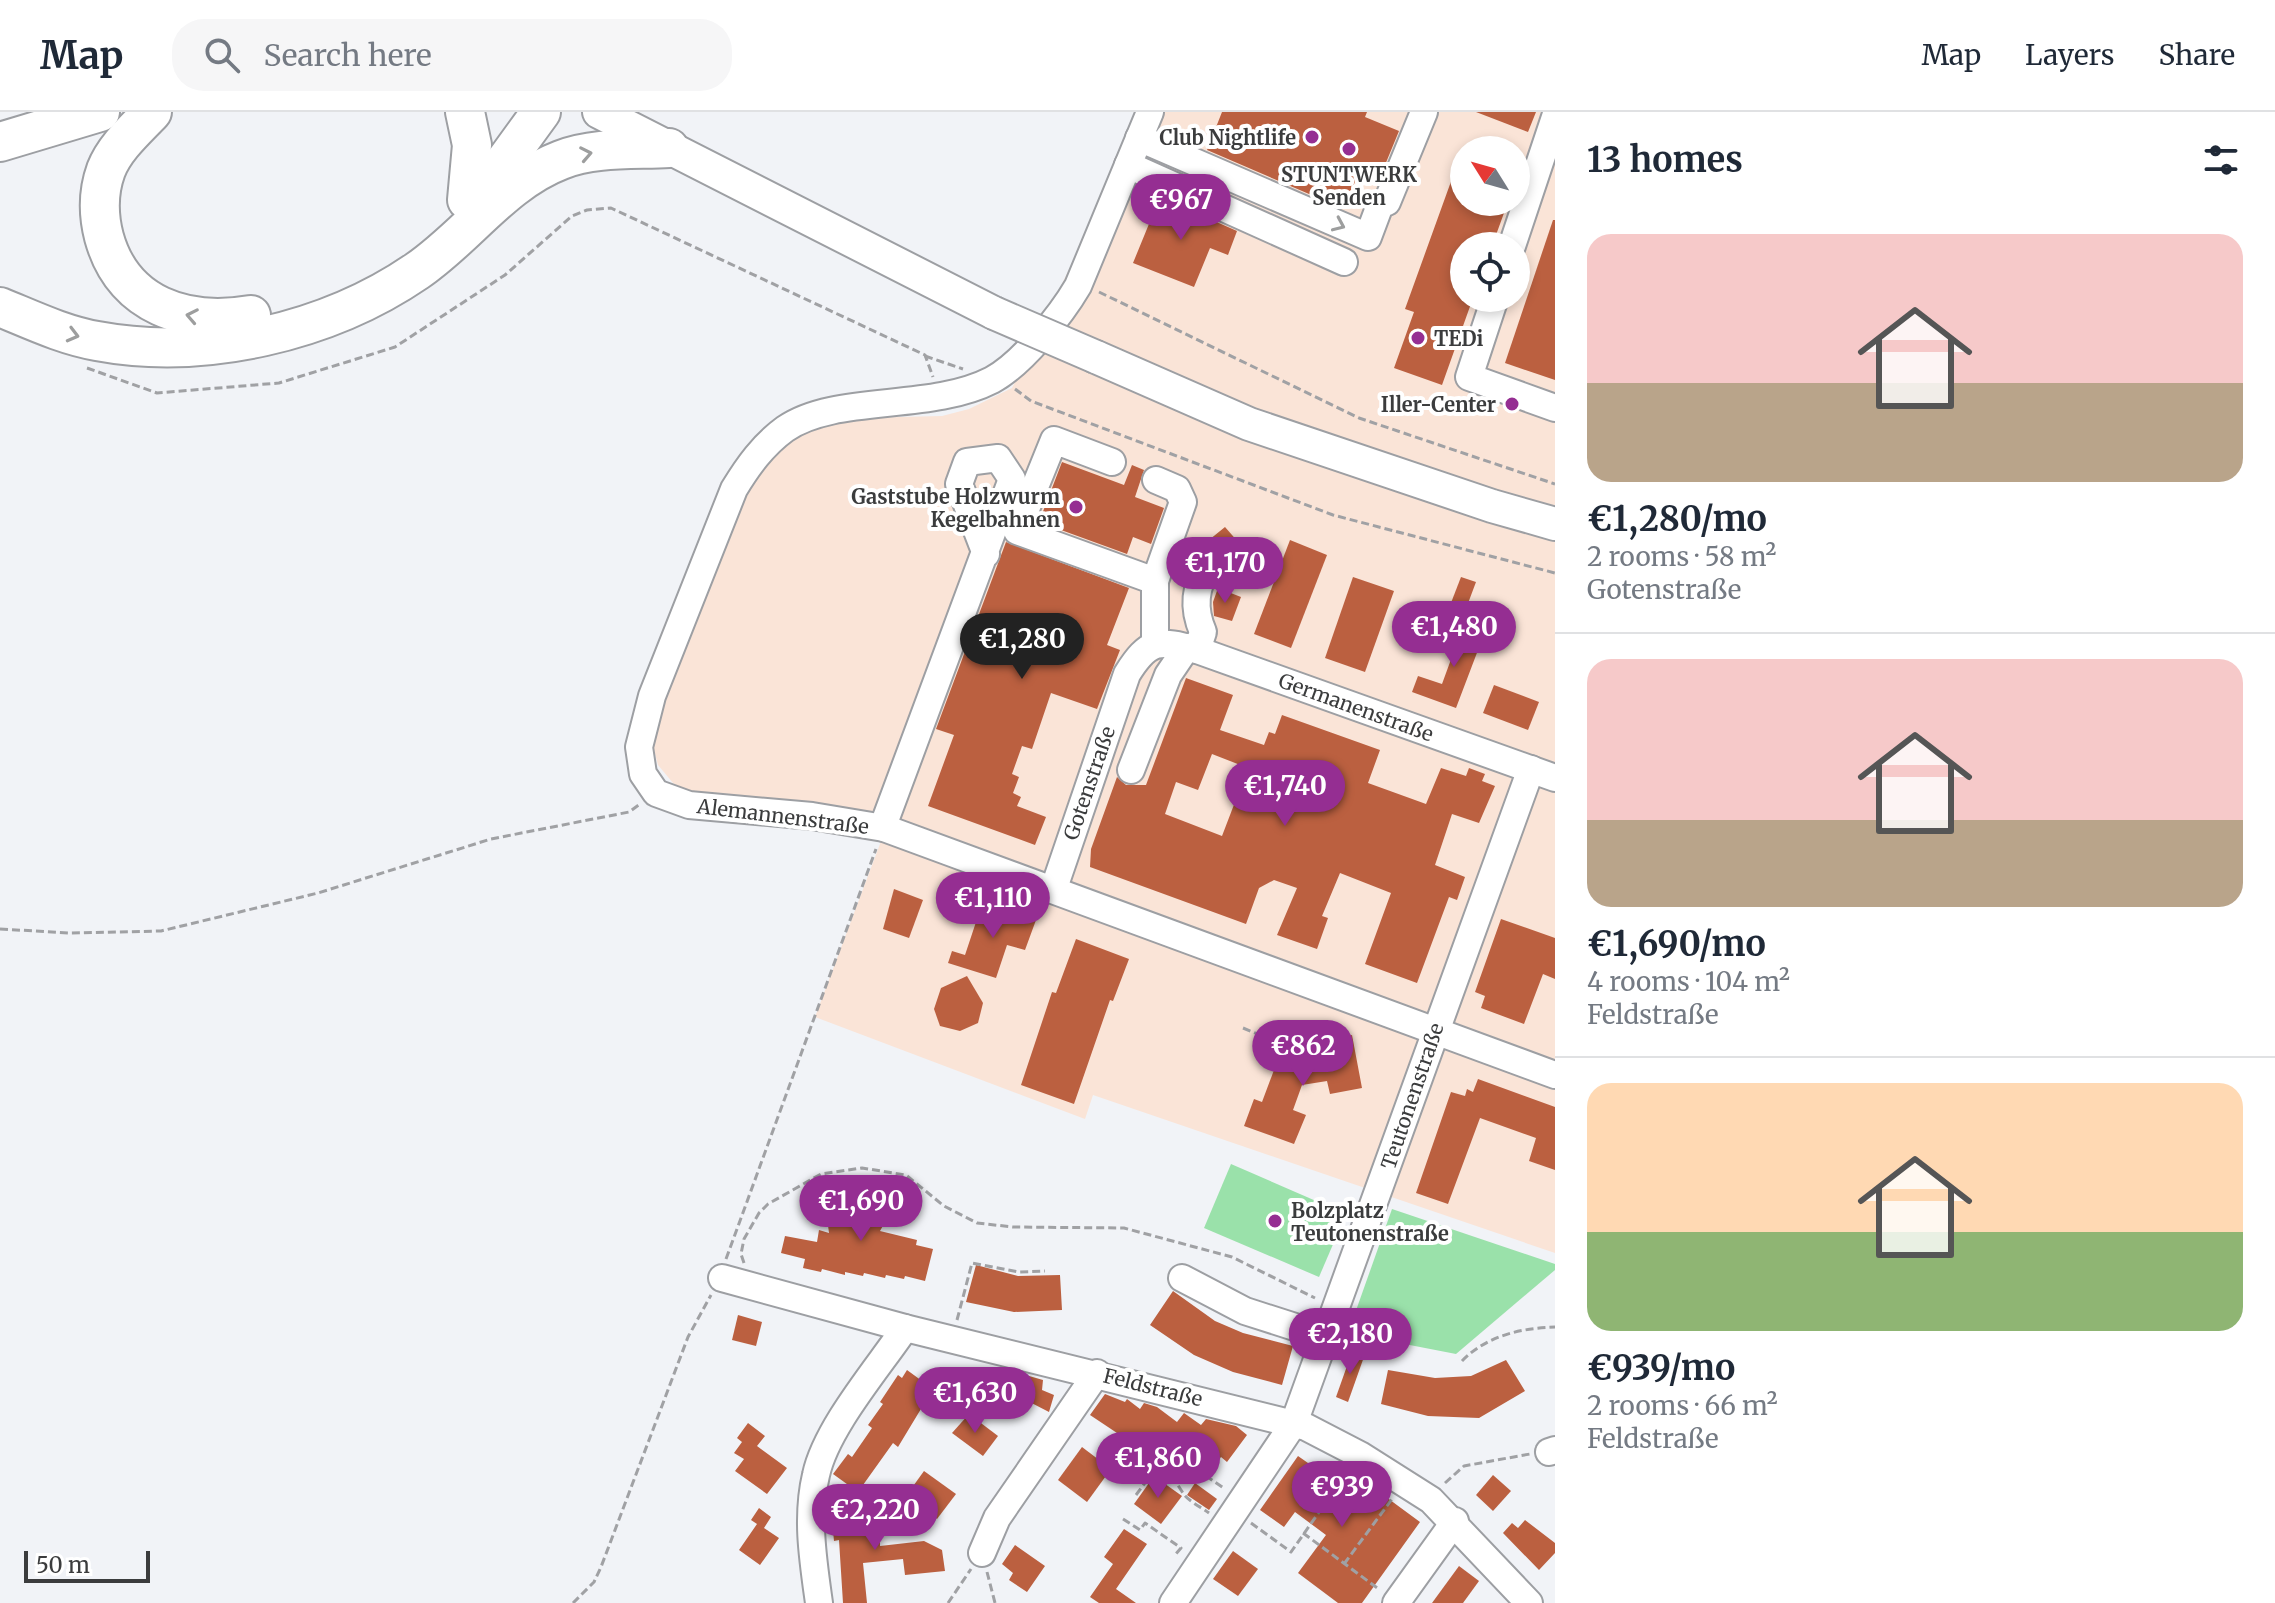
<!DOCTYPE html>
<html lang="en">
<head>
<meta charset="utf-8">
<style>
	body { margin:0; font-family:Merriweather,serif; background:#f6f6f7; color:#1f2937; height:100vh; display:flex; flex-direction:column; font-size:30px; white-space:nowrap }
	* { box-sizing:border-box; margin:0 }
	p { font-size:26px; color:#747a83 }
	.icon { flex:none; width:44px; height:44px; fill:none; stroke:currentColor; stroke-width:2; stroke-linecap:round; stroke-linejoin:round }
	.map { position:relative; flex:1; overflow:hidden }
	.sheet { display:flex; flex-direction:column; background:#fff; width:720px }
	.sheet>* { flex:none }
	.needle { width:52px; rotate:307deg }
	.tools { position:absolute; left:1450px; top:24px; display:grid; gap:16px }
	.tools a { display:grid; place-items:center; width:80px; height:80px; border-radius:50%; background:#fff; box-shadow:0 4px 12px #0003; font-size:40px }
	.scale { position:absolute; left:24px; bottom:20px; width:126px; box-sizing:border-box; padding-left:8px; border:4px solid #3b3c3d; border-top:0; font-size:22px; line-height:28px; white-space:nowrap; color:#3b3c3d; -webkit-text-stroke:6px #fff; paint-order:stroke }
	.price { position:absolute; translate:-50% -68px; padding:0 18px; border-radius:28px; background:#952e92; color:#fff; font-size:26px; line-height:52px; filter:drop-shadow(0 2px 4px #0008) }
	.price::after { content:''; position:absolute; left:50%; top:48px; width:24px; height:18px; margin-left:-12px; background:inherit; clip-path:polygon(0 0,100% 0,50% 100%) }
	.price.on { background:#222; color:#fff }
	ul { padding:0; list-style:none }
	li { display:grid; align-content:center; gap:16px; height:424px; padding:0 32px }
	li+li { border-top:2px solid #e0e1e3 }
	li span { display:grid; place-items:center; height:248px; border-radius:24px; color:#555 }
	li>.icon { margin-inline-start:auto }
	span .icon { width:144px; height:144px; fill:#fffc; stroke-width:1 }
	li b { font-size:34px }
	h2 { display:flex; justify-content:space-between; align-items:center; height:96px; padding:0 32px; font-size:34px }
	header { display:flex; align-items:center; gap:48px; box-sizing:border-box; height:112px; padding:0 40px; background:#fff; border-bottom:2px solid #e0e1e3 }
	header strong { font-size:38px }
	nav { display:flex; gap:44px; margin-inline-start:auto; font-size:28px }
	.search { width:560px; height:72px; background:#f6f6f7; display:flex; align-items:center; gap:20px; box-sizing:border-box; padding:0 28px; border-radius:32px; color:#747a83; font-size:30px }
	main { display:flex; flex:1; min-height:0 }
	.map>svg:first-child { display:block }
</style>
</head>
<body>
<header>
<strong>Map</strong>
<div class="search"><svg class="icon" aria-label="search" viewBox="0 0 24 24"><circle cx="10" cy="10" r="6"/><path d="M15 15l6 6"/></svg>Search here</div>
<nav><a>Map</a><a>Layers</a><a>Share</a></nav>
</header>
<main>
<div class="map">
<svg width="1555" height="1491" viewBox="0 0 1555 1491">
	<rect width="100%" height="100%" fill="#f1f3f7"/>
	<!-- commercial -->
	<path fill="#fae4d7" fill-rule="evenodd" d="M1135,0h420v1141l-462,-158 -8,24 -270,-102 74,-197 -75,-14 -130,-16 -11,-7 -15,-18 -5,-19 9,-40 90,-224 38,-42 26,-13 42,-9 84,-2 27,-7 43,-21 62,-129zM1464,38h52v52h-52zM1464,134h52v52h-52z"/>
	<!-- green -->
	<g fill="#9ae1aa">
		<polygon points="1231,1052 1346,1102 1319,1165 1204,1116"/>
		<polygon points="1392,1097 1555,1152 1555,1158 1456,1242 1348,1221"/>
	</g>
	<!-- building -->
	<g fill="#bb6040" fill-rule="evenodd">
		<polygon points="1222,0 1367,0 1365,5 1399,19 1378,70 1358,62 1344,97 1207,38"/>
		<polygon points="1476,0 1536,0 1528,20"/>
		<polygon points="1462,39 1464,90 1508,90 1492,134 1464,134 1464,186 1473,186 1442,273 1394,256 1414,200 1405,197"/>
		<polygon points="1160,85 1237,119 1228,143 1210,136 1194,175 1133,151"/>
		<polygon points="1553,108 1555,108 1555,268 1505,251"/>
		<polygon points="1062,350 1124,373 1132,353 1144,358 1135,385 1164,396 1151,432 1133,425 1127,442 1039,410"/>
		<polygon points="1225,415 1246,439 1225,457 1223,446 1204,432"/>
		<polygon points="1290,428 1327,443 1291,536 1254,522"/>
		<polygon points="1006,430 1129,476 1107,533 1120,538 1097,597 1051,581 1032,637 1022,634 1012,662 1019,665 1013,681 1021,685 1017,694 1046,705 1035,733 928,694 954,623 936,617"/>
		<polygon points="1353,465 1394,479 1365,560 1325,546"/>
		<polygon points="1461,465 1476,470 1464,502 1449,496"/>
		<polygon points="1218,476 1241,485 1232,509 1214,504 1213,490"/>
		<polygon points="1465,509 1486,517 1456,596 1412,580 1418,564 1442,572"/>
		<path d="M1186,566l47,17 -13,35 44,15 5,-13 6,2 7,-19 98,35 -12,33 58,21 15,-36 25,8 3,-8 16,6 -3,7 13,5 -16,37 -27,-9 -17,51 30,12 -8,23 -8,-3 -32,86 -52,-19 26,-71 -51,-20 -18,43 6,2 -11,31 -40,-14 20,-47 -23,-8 -15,8 -13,36 -156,-57 1,-18 26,-72 9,8h20zM1212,642l36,14 -26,68 -57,-22 11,-32 22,8z"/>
		<polygon points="1494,573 1539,590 1528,618 1483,601"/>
		<polygon points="894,777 923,788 909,826 883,817"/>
		<polygon points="982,792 1036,808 1025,838 1007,833 996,866 948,851 952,839 965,843"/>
		<polygon points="1501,807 1555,826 1555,867 1543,862 1524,912 1481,896 1485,884 1475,880"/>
		<polygon points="1076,827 1129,847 1113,889 1110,888 1074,992 1021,973 1052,880 1056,881"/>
		<polygon points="967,864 983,891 978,911 960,919 940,914 934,897 941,876"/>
		<polygon points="1352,923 1362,976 1330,982 1327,969 1302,973 1293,998 1306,1003 1294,1032 1244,1014 1254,987 1262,990 1277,950 1328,941 1324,928"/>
		<polygon points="1478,967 1555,995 1555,1058 1529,1049 1536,1026 1480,1006 1448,1092 1416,1081 1451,980 1465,984 1467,977 1473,980"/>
		<polygon points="880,1084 895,1092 880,1119 917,1128 916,1133 933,1137 925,1169 905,1164 904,1167 886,1163 885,1166 864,1161 863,1164 845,1160 845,1163 822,1157 821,1160 803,1156 805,1147 781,1141 785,1124 817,1130 819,1118 829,1121 825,1091"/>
		<polygon points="976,1153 1018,1164 1060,1163 1062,1198 1014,1200 966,1190"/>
		<polygon points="1173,1179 1215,1209 1243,1221 1293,1234 1282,1273 1233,1260 1194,1243 1150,1213"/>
		<polygon points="738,1203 762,1210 756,1234 732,1228"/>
		<polygon points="1353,1237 1365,1242 1348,1290 1336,1285"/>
		<polygon points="1506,1248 1525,1279 1479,1306 1428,1304 1381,1292 1388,1258 1435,1266 1471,1264"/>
		<polygon points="998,1255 1043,1268 1042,1278 1054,1283 1049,1300 1008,1279 999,1291 981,1281"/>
		<polygon points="907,1258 933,1277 898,1335 893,1331 858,1380 833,1362 848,1342 852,1345 872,1316 868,1313 883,1292 880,1290 898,1263 902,1266"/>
		<polygon points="1105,1282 1125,1290 1127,1287 1140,1297 1144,1291 1157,1295 1177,1310 1184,1301 1201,1313 1206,1307 1236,1314 1247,1323 1227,1350 1221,1345 1216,1352 1210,1348 1205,1355 1180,1337 1174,1346 1155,1332 1152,1337 1134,1323 1129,1329 1090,1303"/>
		<polygon points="969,1302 998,1324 983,1344 952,1321"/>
		<polygon points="748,1311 765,1324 757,1334 787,1356 767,1382 735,1359 744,1347 734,1341 742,1330 737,1326"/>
		<polygon points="1082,1335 1111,1357 1087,1390 1058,1368"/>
		<polygon points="1298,1344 1341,1374 1352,1360 1420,1410 1362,1491 1338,1491 1298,1461 1326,1423 1295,1400 1284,1415 1260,1398"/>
		<polygon points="924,1359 956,1382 937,1407 906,1384"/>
		<polygon points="1493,1363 1511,1379 1493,1399 1476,1383"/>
		<polygon points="1154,1364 1182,1384 1161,1412 1134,1392"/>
		<polygon points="1195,1371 1217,1387 1209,1398 1187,1383"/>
		<polygon points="871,1395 874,1431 880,1430 880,1434 924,1429 942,1438 945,1459 905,1463 903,1447 863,1451 867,1491 843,1491 839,1428 834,1429 831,1399"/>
		<polygon points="759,1396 771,1405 764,1416 779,1426 760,1453 739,1438 757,1412 751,1408"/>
		<polygon points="1525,1408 1555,1431 1555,1441 1539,1458 1503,1421 1512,1411 1518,1416"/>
		<polygon points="1124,1417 1147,1432 1116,1477 1136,1491 1099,1491 1090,1485 1113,1452 1104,1445"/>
		<polygon points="1015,1433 1045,1454 1027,1480 1009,1468 1013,1461 1002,1452"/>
		<polygon points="1233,1439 1258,1457 1238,1484 1213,1467"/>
		<polygon points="1459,1454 1479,1469 1463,1491 1432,1491"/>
	</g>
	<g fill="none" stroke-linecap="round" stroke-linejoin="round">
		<defs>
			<g id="minor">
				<path d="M1150,0l-72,174c-17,29 -56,78 -86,94 -62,32 -157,14 -207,49 -22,16 -37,37 -51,60l-82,207 -13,51 4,27 13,19 33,12 123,11 72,12 671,247"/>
				<polyline points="1139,26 1368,125 1380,93 1387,90 1424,0"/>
				<polyline points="1128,53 1344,150"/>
				<polyline points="1512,134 1555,5"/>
				<polyline points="1495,186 1469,265 1555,296"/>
				<polyline points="1112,350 1054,328 1017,419 1155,469 1155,532"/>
				<polyline points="1155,469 1183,390 1177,377 1156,368"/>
				<path d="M1197,538l6,-18c-10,-23 -9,-45 6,-66"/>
				<polyline points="1131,658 1168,563 1187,535"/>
				<polyline points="884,716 886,706 1012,367 998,346 967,350 959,372 986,442"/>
				<path d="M1054,776l73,-214c21,-34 32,-35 70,-24l358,128"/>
				<polyline points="722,1166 905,1216 1306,1315 1360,1343 1431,1388 1529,1491"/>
				<polyline points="1182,1166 1245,1199 1326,1225"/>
				<polyline points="1549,1340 1555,1338"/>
				<polyline points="982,1441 997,1406 1097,1261"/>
				<path d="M819,1491c-6,-43 -13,-86 -3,-128 10,-47 62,-107 89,-147"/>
				<polyline points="1173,1491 1294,1311 1531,657"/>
				<polyline points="1396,1491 1455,1409"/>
			</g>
			<g id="major">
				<polyline points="599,0 994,201"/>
				<polyline points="1096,245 1249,312 1492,394 1555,412"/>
			</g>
			<g id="highway">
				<path d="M152,0c-16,17 -37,35 -46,58 -8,22 -8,44 -2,67 19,69 82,89 147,78"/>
				<polyline points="465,0 472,33 467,88"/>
				<polyline points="0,30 100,0"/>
				<polyline points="471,85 493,66 541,0"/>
				<path d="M0,195c32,13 63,28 97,34 107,20 231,-9 320,-70 50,-34 86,-89 144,-111 33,-13 73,-10 108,-12"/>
			</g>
		</defs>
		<!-- minor casing -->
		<use href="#minor" stroke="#9d9fa3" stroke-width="30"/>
		<!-- major casing -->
		<use href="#major" stroke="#9d9fa3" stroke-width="36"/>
		<!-- highway casing -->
		<use href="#highway" stroke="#9d9fa3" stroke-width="42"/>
		<!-- path -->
		<g stroke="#a0a1a4" stroke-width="3" stroke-dasharray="8 4" stroke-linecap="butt">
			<polyline points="1099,180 1359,306 1555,372"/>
			<polyline points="925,244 963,257"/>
			<polyline points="87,256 157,281 279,271 395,235 505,163 572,104 587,98 611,96 925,243 933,265"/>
			<polyline points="1015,277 1031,289 1333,403 1555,461"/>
			<polyline points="0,817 70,821 161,819 318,781 491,727 629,700 640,692"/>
			<polyline points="1243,916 1282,932 1288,939"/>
			<polyline points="726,1147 876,737"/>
			<polyline points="744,1151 741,1142 744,1127 759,1101 768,1092 821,1062 862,1056 906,1063 944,1094 977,1111 1013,1115 1124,1116 1232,1145 1315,1186"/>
			<polyline points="957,1208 972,1151 1019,1160 1045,1159"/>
			<path d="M1462,1249c24,-25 59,-33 93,-34"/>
			<polyline points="1186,1350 1225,1377"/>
			<polyline points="1445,1371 1464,1354 1530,1342"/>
			<path d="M1136,1383l17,-23c18,-3 21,8 30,21 5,8 18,14 26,20"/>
			<polyline points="1123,1407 1140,1418 1145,1411 1181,1436 1175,1443"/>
			<polyline points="1251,1411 1291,1440 1348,1359"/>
			<polyline points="1303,1421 1380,1478"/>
			<polyline points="1344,1452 1392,1387"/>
			<polyline points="987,1460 995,1491"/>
			<polyline points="573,1491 594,1470 601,1455 688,1225 711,1183"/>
			<polyline points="948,1491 971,1457"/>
		</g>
		<!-- minor -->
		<use href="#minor" stroke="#fff" stroke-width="26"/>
		<!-- major -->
		<use href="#major" stroke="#fff" stroke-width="32"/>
		<!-- highway -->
		<use href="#highway" stroke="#fff" stroke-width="38"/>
		<defs>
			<polyline id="major-bridge" points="994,201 1096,245"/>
		</defs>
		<!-- major-bridge casing -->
		<use href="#major-bridge" stroke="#9d9fa3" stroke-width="36" stroke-linecap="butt"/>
		<!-- major-bridge -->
		<use href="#major-bridge" stroke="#fff" stroke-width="32"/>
	</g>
	<!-- one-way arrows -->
	<defs><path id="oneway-chevron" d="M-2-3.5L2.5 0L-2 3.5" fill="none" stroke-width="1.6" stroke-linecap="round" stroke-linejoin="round" transform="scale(2)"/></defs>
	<g stroke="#9d9e9e">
		<use href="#oneway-chevron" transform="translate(586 42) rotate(-11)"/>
		<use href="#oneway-chevron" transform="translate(1339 113) rotate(24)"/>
		<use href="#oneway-chevron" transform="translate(192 204) rotate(-169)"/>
		<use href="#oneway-chevron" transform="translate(73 223) rotate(15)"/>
	</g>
	<!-- markers -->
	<g fill="#952e92" stroke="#fff" stroke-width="3">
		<circle cx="1312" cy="25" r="8"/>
		<circle cx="1349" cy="37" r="8"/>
		<circle cx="1418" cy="226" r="8"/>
		<circle cx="1512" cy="292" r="8"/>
		<circle cx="1076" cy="395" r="8"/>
		<circle cx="1275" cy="1109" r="8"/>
	</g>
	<g text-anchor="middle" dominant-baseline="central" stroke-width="8" stroke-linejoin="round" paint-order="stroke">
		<!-- poi labels -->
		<g font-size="20" font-weight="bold" fill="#3b3c3d" stroke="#fff" text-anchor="end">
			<text x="1296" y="25">Club Nightlife</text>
			<text x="1349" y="62" text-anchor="middle">STUNTWERK<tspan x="1349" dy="23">Senden</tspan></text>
			<text x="1434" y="226" text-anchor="start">TEDi</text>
			<text x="1496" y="292">Iller-Center</text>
			<text x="1060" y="384">Gaststube Holzwurm<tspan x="1060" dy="23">Kegelbahnen</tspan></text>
			<text x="1291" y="1098" text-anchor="start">Bolzplatz<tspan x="1291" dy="23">Teutonenstraße</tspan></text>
		</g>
		<!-- street labels -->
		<g font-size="20" fill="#3b3c3d" stroke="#fff">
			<text transform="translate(1356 595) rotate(20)">Germanenstraße</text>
			<text transform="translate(1089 671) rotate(-71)">Gotenstraße</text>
			<text transform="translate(783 704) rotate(7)">Alemannenstraße</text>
			<text transform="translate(1412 984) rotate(-71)">Teutonenstraße</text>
			<text transform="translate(1153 1275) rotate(14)">Feldstraße</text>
		</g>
	</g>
</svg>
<div class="tools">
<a><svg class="needle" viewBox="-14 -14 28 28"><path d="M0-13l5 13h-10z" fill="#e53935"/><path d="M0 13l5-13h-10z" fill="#747a83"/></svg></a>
<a><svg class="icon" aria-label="locate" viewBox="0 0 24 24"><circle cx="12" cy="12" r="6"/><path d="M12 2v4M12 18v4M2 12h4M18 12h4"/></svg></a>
</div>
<div class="scale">50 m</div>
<b class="price" style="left:1181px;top:130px">€967</b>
<b class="price" style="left:1225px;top:493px">€1,170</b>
<b class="price" style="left:1454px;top:557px">€1,480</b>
<b class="price on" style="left:1022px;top:569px">€1,280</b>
<b class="price" style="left:1285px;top:716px">€1,740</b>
<b class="price" style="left:993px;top:828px">€1,110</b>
<b class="price" style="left:1303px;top:976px">€862</b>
<b class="price" style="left:861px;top:1131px">€1,690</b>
<b class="price" style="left:1350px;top:1264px">€2,180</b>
<b class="price" style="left:975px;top:1323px">€1,630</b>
<b class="price" style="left:1158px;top:1388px">€1,860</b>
<b class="price" style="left:1342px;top:1417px">€939</b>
<b class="price" style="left:875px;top:1440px">€2,220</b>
</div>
<section class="sheet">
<h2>13 homes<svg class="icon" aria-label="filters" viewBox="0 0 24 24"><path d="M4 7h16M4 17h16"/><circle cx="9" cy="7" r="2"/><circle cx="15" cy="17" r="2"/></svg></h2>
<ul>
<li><span style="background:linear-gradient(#f6c9c9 60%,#b9a48a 0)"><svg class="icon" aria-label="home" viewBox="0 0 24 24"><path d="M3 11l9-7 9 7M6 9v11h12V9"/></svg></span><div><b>€1,280/mo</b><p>2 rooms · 58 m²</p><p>Gotenstraße</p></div></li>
<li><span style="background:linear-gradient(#f6c9c9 65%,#b9a48a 0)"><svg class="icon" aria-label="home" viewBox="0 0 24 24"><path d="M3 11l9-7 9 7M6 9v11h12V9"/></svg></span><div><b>€1,690/mo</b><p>4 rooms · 104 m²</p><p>Feldstraße</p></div></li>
<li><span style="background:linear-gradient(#ffd9b3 60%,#8fb573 0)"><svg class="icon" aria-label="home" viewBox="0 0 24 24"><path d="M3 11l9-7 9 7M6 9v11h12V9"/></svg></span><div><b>€939/mo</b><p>2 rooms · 66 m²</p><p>Feldstraße</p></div></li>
</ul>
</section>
</main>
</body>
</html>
